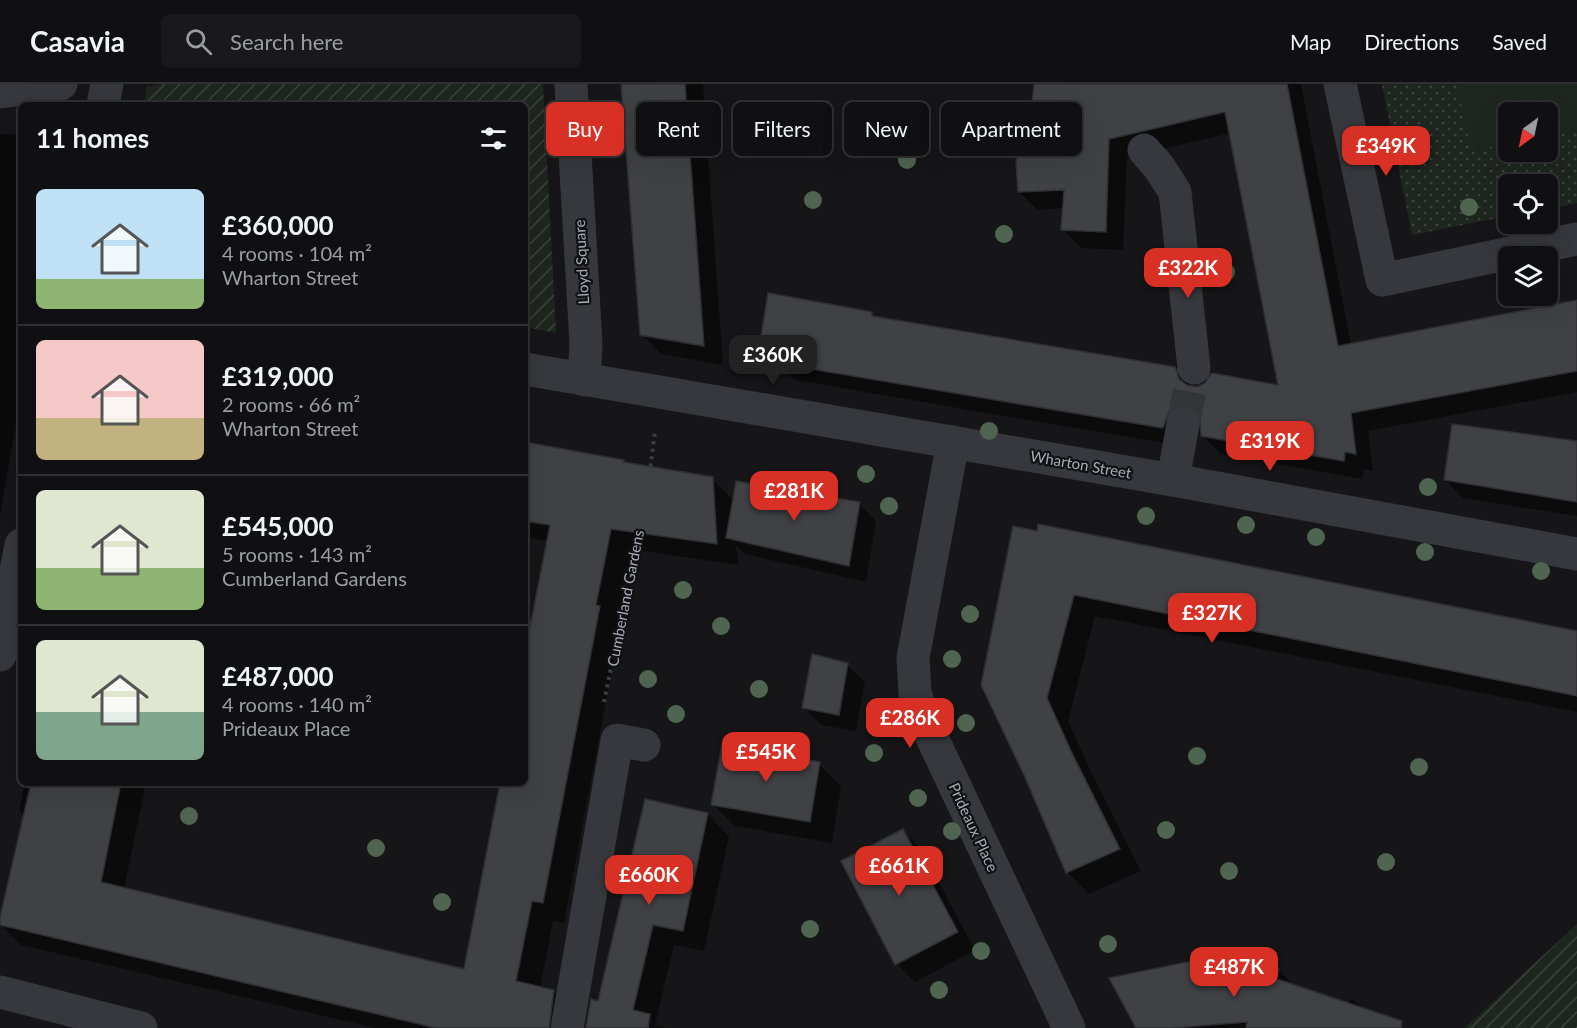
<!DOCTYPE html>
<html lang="en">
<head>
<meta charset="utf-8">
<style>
	body { margin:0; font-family:Lato,sans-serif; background:#19191b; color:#f1f3f6; height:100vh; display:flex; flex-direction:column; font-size:22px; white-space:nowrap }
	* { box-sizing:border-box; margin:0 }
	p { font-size:20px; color:#9c9d9f }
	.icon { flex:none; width:33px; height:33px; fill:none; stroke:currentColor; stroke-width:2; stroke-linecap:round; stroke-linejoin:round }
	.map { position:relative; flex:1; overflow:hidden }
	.panel { position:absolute; left:18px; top:18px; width:510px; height:684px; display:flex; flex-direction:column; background:#101012; border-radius:9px; box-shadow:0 6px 24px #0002,0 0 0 2px #303032 }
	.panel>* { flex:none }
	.banner { position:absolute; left:546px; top:18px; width:570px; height:54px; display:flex; gap:12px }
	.needle { width:39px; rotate:213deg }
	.buttons { position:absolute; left:1498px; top:18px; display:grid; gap:12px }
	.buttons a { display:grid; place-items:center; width:60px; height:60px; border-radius:9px; background:#101012; box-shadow:0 6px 24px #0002,0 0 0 2px #303032; font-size:30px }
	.price { position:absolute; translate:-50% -51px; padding:0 14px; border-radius:12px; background:#d93025; color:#fff; font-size:20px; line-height:39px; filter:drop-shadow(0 2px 3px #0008) }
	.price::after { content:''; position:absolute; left:50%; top:36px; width:18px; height:14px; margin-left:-9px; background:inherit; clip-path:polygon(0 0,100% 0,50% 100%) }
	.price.current { background:#222; color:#fff }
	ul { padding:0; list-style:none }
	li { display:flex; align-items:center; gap:18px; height:150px; padding:0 18px }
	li+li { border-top:2px solid #303032 }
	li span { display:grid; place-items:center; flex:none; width:168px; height:120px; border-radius:9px; color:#555 }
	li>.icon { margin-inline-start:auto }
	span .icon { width:72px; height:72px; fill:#fffc; stroke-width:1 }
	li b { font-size:26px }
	h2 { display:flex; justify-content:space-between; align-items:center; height:72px; padding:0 18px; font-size:26px }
	.pill { padding:0 21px; border-radius:9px; background:#101012; box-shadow:0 6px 24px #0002,0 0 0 2px #303032; font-size:21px; line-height:54px }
	.pill.current { background:#d93025; color:#fff }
	header { display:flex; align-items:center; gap:36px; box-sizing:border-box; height:84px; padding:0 30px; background:#101012; border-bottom:2px solid #303032 }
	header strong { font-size:28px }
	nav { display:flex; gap:33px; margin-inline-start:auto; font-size:21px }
	.search { width:420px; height:54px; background:#19191b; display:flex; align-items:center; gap:15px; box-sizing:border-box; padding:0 21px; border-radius:9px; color:#9c9d9f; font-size:22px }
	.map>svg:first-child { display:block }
</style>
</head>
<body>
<header>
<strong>Casavia</strong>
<div class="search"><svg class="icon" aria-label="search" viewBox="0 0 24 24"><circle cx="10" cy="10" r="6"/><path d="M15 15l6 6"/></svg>Search here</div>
<nav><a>Map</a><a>Directions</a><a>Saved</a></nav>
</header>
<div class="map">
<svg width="1577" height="944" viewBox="0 0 1577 944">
	<defs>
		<pattern id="grass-dots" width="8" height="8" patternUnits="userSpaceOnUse" patternTransform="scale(1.5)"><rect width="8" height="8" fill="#1e261f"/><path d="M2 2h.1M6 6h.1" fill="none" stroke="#3c433d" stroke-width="1.8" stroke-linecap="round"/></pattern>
		<pattern id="garden-furrows" width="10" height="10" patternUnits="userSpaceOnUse" patternTransform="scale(1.5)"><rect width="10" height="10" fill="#1e261f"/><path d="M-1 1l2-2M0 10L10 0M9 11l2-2" fill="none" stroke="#3c433d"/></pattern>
	</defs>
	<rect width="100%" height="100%" fill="#161618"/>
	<!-- grass -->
	<path fill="url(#grass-dots)" fill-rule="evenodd" d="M1382,0h195v119l-29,6v-25h-39v32l-97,19zM1509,28h39v40h-39z"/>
	<!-- garden -->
	<g fill="url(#garden-furrows)">
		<polygon points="162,0 543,0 556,249 525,243 525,21 144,21 147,3"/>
		<polygon points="1577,840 1577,944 1465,944"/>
	</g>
	<!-- pitch -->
	<polygon fill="#1e261f" points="1457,0 1577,0 1577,46 1548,52 1548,28 1509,28 1509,59 1471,67"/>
	<!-- shadow -->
	<g fill="#0007">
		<polygon points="623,0 703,0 723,281 661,270 641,250"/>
		<polygon points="1036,0 1301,0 1351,261 1577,218 1577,308 1368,347 1373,387 1364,385 1362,395 1221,370 1203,352 1202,340 1195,340 1181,362 795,296 789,290 778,289 759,270 871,230 876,234 1174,284 1193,304 1280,302 1231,49 1127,73 1123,166 1081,164 1063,145 1064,124 1038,126 1019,108"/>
		<polygon points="0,50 21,51 21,312 0,432"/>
		<polygon points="525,359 623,378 625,380 712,395 734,417 859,420 876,437 866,498 745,470 736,462 738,481 631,465 617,541 620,544 564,839 553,837 540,904 554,908 575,929 572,944 375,944 21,861 0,840 25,732 19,726 25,699 146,699 124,805 465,887 502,699 525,699 525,577 548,457 525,453"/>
		<polygon points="1577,359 1577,432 1463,414 1445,396"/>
		<polygon points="1015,443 1577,548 1577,628 1095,532 1068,637 1092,690 1141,787 1089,810 1067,788"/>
		<polygon points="847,581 865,598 856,647 821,641 804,624"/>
		<polygon points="819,680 841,702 832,759 735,742 713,720"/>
		<polygon points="708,731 729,752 704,867 674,861 655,941 668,944 588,944 599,919"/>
		<polygon points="903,747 921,765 975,866 915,898 897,880"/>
		<polygon points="1279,886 1295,903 1348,920 1351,915 1394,944 1138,944"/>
	</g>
	<!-- building -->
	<g fill="#404145" stroke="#303034" stroke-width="1.5">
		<polygon points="621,0 685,0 704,262 640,251"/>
		<polygon points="1034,0 1287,0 1338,262 1577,216 1577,287 1351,329 1356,370 1345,368 1344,377 1201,352 1200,333 1195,325 1186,322 1176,323 1169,328 1163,344 775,279 776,274 758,271 768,209 872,228 872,232 1175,283 1179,295 1187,301 1197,303 1205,299 1212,289 1278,301 1225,28 1109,55 1106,148 1061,146 1064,106 1018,108 1016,77 1031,31"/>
		<polygon points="1452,340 1577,357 1577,418 1444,396"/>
		<polygon points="525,358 624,376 623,378 713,393 717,460 611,445 596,521 600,522 543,819 532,817 516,897 554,906 549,944 436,944 0,841 0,833 31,699 121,699 101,798 464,885 500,699 525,699 525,568 550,441 525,437"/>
		<polygon points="736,397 860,418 849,482 726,454"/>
		<polygon points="1038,440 1577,547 1577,612 1074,511 1047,614 1071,667 1120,765 1066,789 1024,691 981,601 1013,442 1037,447"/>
		<polygon points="812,570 848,579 839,631 802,624"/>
		<polygon points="722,660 820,678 810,738 711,721"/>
		<polygon points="645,715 708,729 683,847 653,841 633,926 650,930 648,944 586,944 591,915 598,917"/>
		<polygon points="903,745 958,848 895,881 841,777"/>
		<polygon points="1213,863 1279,885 1277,895 1402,937 1401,944 1246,944 1247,938 1172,944 1136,944 1109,894 1212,873"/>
	</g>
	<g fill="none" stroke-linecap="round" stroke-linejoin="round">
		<!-- minor-tunnel -->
		<polyline stroke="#333438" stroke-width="33" stroke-dasharray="33 16" stroke-linecap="butt" points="1183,340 1194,284"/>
		<!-- path -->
		<polyline stroke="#3d3f44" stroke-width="4" stroke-dasharray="3 4.5" stroke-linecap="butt" points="604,618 648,400 655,348"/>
		<!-- minor -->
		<g stroke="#37383d" stroke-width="33">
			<polyline points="571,0 586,260 584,296"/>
			<polyline points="1340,0 1382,196 1577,155"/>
			<polyline points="0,8 61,0"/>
			<polyline points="103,21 107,0"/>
			<polyline points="1144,66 1159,83 1175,108 1194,284"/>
			<polyline points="525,285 1173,396 1577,470"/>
			<polyline points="953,358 913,574 915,609 928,645 1069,944"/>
			<polyline points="1173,396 1183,340"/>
			<polyline points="0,571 21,461"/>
			<polyline points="0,908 141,944"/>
			<polyline points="567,944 617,656 644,661"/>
		</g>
	</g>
	<!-- trees -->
	<g fill="#506452">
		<circle cx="793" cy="52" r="9"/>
		<circle cx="1415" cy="60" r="9"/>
		<circle cx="907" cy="76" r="9"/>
		<circle cx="813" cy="116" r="9"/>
		<circle cx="1469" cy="123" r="9"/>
		<circle cx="1004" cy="150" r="9"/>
		<circle cx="1226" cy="188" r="9"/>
		<circle cx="989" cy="347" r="9"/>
		<circle cx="866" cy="390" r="9"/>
		<circle cx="1428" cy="403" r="9"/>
		<circle cx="889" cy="422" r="9"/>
		<circle cx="1146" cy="432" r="9"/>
		<circle cx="1246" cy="441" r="9"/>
		<circle cx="1316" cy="453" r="9"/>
		<circle cx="1425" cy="468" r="9"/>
		<circle cx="1541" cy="487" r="9"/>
		<circle cx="683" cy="506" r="9"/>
		<circle cx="970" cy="530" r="9"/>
		<circle cx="721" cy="542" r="9"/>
		<circle cx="952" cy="575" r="9"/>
		<circle cx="648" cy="595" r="9"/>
		<circle cx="759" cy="605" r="9"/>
		<circle cx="676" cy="630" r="9"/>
		<circle cx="966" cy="639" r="9"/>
		<circle cx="874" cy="669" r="9"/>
		<circle cx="1197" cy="672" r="9"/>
		<circle cx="1419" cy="683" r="9"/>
		<circle cx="918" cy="714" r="9"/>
		<circle cx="189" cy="732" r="9"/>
		<circle cx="1166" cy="746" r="9"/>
		<circle cx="952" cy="747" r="9"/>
		<circle cx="376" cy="764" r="9"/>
		<circle cx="1386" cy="778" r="9"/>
		<circle cx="1229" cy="787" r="9"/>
		<circle cx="442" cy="818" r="9"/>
		<circle cx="810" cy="845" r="9"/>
		<circle cx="1108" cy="860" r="9"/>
		<circle cx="981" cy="867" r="9"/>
		<circle cx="939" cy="906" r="9"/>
	</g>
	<g text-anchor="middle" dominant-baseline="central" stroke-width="4.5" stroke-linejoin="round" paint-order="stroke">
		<!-- street labels -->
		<g font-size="15" fill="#a8adb8" stroke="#111113">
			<text transform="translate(581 178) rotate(-93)">Lloyd Square</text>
			<text transform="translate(1081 380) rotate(10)">Wharton Street</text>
			<text transform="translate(625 514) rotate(-79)">Cumberland Gardens</text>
			<text transform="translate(974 743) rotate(65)">Prideaux Place</text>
		</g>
	</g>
</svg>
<div class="buttons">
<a><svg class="needle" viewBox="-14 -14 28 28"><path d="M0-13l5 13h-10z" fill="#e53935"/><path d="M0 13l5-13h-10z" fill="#9c9d9f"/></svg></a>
<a><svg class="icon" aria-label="locate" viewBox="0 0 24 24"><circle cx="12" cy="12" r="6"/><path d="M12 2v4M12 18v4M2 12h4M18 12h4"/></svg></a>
<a><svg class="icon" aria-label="layers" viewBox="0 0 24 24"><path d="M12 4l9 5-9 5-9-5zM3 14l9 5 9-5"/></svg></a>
</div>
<b class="price" style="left:1386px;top:93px">£349K</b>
<b class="price" style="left:1188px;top:215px">£322K</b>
<b class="price current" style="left:773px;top:302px">£360K</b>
<b class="price" style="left:1270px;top:388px">£319K</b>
<b class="price" style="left:794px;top:438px">£281K</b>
<b class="price" style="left:1212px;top:560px">£327K</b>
<b class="price" style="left:910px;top:665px">£286K</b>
<b class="price" style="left:766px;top:699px">£545K</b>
<b class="price" style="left:899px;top:813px">£661K</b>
<b class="price" style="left:649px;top:822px">£660K</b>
<b class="price" style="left:1234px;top:914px">£487K</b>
<div class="banner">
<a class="pill current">Buy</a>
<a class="pill">Rent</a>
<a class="pill">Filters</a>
<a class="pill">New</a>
<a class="pill">Apartment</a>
</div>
<section class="panel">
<h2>11 homes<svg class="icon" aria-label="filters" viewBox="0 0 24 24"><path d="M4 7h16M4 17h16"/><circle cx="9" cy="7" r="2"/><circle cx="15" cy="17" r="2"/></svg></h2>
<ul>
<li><span style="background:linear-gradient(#bfe0f5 75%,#8fb573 0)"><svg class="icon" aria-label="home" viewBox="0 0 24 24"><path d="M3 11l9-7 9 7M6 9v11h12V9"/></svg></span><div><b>£360,000</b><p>4 rooms · 104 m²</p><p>Wharton Street</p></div></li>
<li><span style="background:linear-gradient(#f6c9c9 65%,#c2b280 0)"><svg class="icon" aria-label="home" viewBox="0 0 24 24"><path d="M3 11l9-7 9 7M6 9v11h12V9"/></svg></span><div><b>£319,000</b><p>2 rooms · 66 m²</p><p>Wharton Street</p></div></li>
<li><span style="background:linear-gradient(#dfe7d0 65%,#8fb573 0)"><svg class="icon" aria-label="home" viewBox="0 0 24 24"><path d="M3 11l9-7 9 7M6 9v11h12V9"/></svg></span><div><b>£545,000</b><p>5 rooms · 143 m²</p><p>Cumberland Gardens</p></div></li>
<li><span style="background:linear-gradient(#dfe7d0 60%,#7fa58c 0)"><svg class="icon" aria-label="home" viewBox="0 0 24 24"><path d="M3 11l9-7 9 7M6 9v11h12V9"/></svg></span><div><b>£487,000</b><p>4 rooms · 140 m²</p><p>Prideaux Place</p></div></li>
</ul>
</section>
</div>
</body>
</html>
